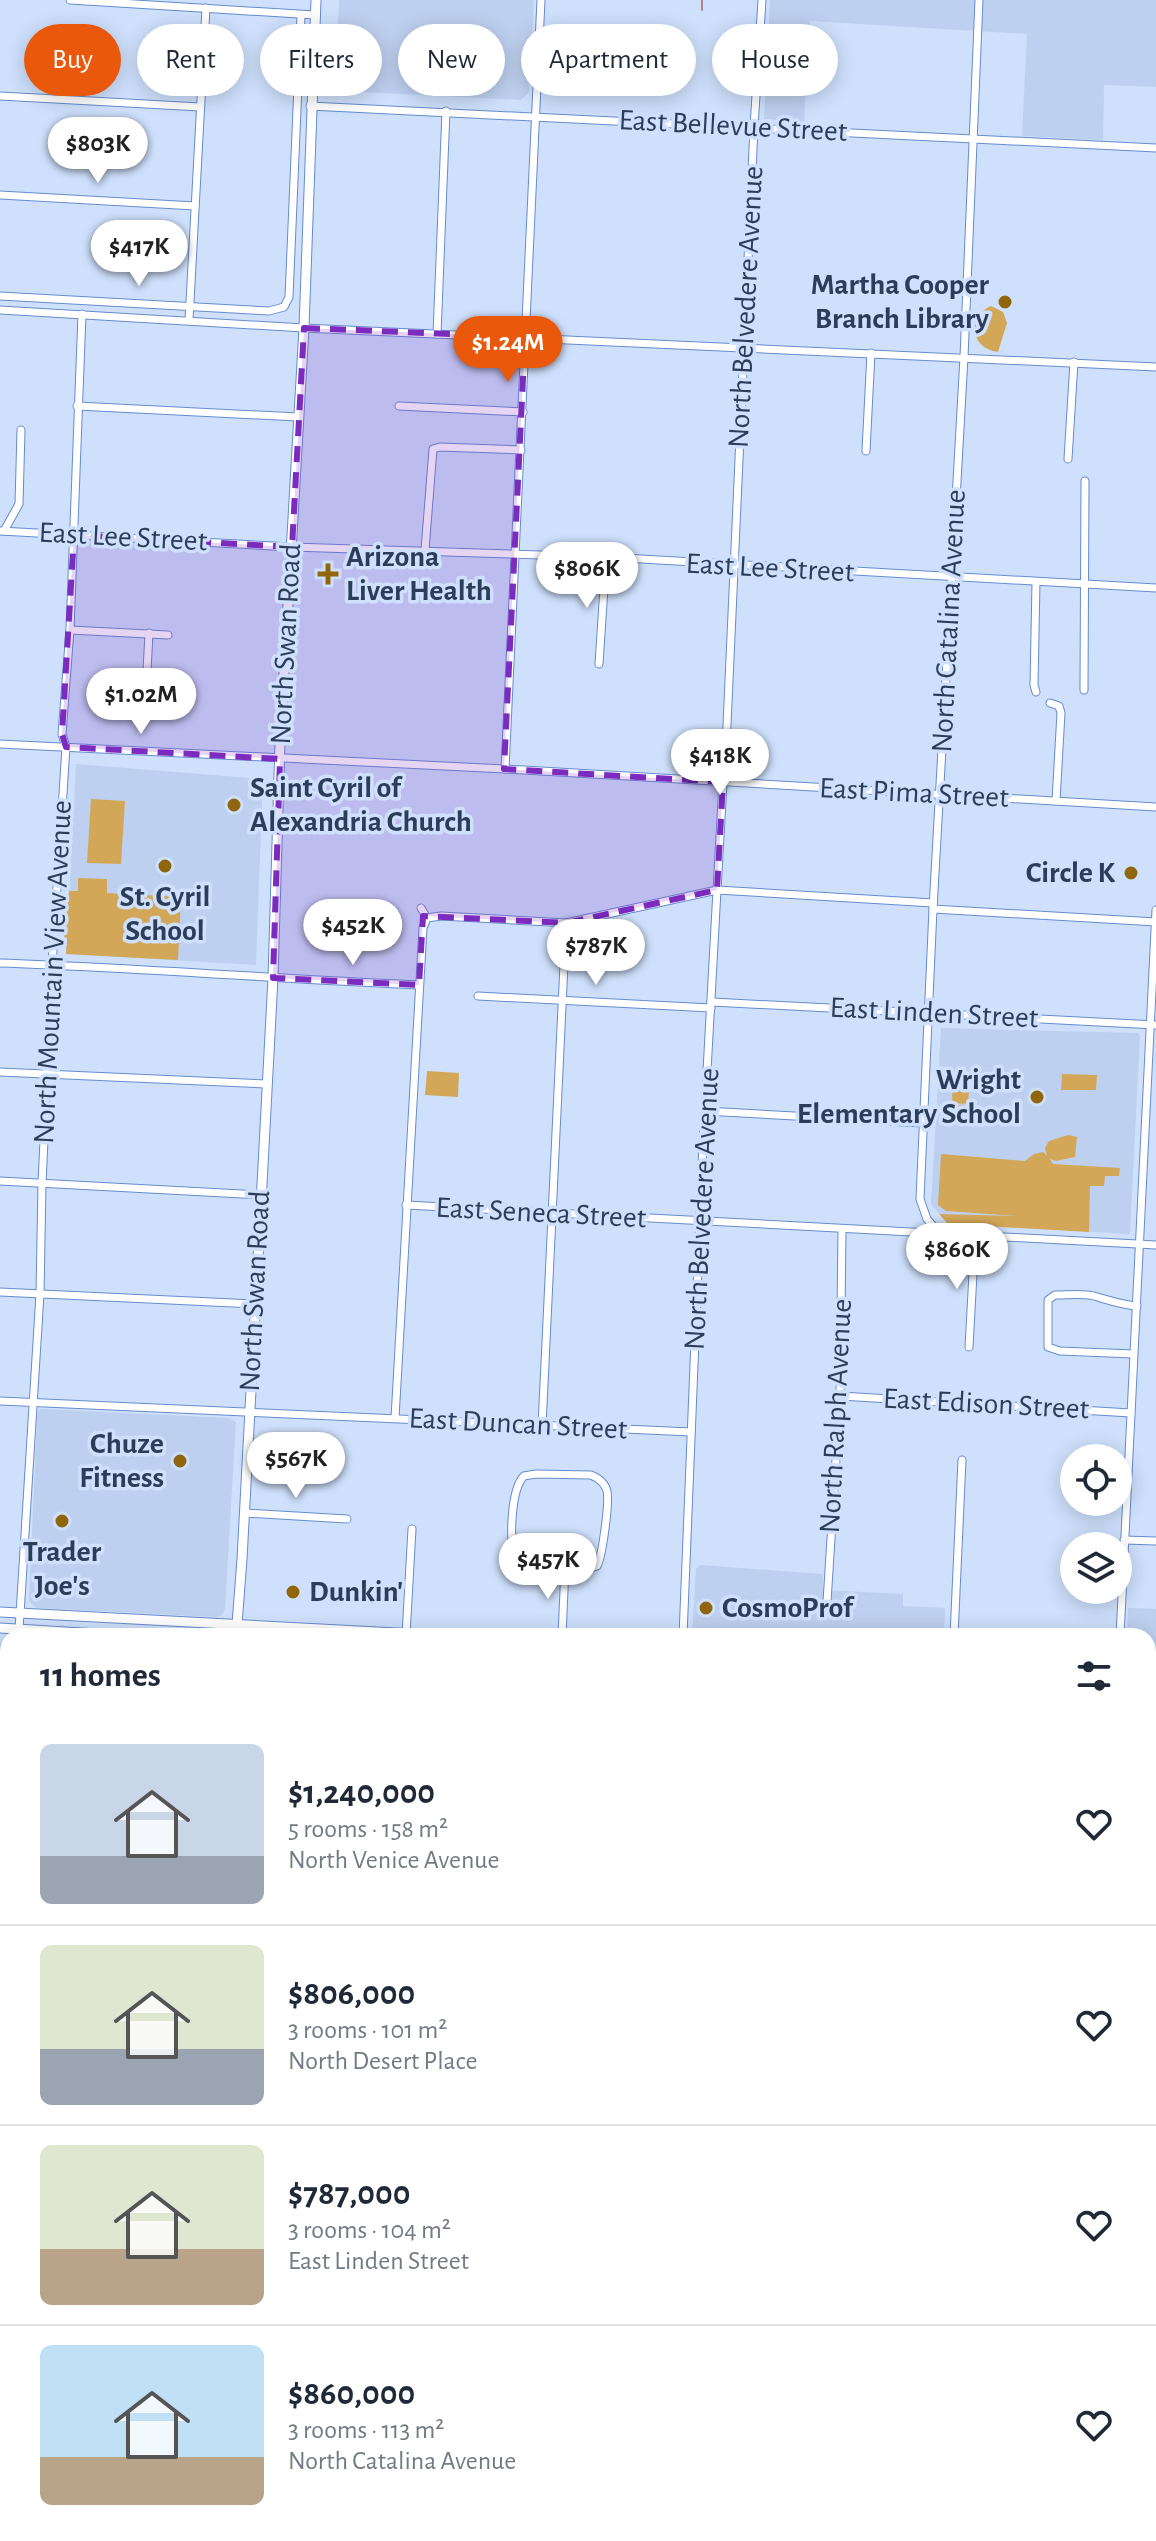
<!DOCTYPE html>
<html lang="en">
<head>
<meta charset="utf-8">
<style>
	body { margin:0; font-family:"Alegreya Sans",sans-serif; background:#f6f6f7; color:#1f2937; height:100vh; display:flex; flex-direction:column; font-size:30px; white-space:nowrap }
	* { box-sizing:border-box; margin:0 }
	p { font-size:26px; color:#747a83 }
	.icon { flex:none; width:44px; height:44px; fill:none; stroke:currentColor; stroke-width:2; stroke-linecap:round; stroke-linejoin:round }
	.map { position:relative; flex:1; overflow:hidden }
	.panel { position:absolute; left:0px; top:1628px; width:1156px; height:914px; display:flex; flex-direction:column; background:#fff; border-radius:24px 24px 0 0; box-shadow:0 4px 20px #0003 }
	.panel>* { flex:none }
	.top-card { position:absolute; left:24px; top:24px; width:1108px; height:72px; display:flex; gap:16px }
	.tools { position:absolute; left:1060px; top:1444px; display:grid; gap:16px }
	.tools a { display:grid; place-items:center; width:72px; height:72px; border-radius:50%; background:#fff; box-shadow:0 4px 20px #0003; font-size:40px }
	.price { position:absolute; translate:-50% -68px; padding:0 18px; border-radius:28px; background:#fff; color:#222; font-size:26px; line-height:52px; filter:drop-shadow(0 2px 4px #0008) }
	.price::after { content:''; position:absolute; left:50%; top:48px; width:24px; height:18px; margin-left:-12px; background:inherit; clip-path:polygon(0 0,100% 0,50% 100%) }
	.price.on { background:#ea580c; color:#fff }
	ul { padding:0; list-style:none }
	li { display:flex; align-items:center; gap:24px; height:200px; padding:0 40px }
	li+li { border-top:2px solid #e0e1e3 }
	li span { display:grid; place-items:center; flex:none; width:224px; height:160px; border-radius:12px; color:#555 }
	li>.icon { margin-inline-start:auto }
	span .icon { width:96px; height:96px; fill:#fffc; stroke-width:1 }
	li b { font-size:34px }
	h2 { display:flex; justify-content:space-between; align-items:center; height:96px; padding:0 40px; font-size:34px }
	.pill { padding:0 28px; border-radius:36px; background:#fff; box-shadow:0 4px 20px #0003; font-size:28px; line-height:72px }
	.pill.on { background:#ea580c; color:#fff }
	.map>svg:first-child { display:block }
</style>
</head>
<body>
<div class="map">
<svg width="1156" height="2541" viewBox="0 0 1156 2541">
	<rect width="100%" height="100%" fill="#cee0fc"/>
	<!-- built -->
	<g fill="#bdd0ef">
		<polygon points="339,0 534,0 529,92 521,100 341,91 336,77"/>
		<polygon points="770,0 1156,0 1156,87 1104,85 1103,140 1022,136 1027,34 810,21 804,122 764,119"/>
		<polygon points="76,764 263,779 256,965 66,954"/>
		<polygon points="941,1028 1138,1033 1140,1036 1130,1234 948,1224 931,1204"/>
		<polygon points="42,1409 228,1418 236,1422 225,1609 222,1615 217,1617 37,1608 29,1601 37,1419 38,1411"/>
		<polygon points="701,1565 823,1574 823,1590 903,1594 903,1606 945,1608 944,1636 692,1634 696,1569"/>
		<polygon points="1128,1608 1156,1609 1156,1665 1148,1665 1148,1636 1127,1636"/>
		<rect x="0" y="1643" width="8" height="286"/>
	</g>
	<!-- green -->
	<g fill="#d3a758">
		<path d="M991,306l12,6 4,11 -9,29c-28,-3 -31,-35 -7,-46z"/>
		<polygon points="91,799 125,801 121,864 87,863"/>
		<polygon points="78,878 107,879 107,893 181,897 178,960 66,954 67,938 64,937 69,891 78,891"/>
		<polygon points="427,1071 459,1073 458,1097 425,1095"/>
		<polygon points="1062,1074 1097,1075 1096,1090 1061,1090"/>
		<polygon points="953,1075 970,1076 968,1104 952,1103"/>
		<polygon points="947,1105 974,1106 973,1122 946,1121"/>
		<polygon points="1068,1135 1077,1137 1075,1157 1056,1161 1050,1159 1053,1164 1120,1168 1119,1176 1105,1176 1104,1186 1090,1186 1089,1232 948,1224 939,1214 1016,1216 946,1211 938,1205 941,1154 1025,1161 1034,1154 1043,1152 1047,1156 1045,1148 1049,1141"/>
	</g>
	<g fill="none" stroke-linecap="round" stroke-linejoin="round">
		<!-- stream -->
		<polyline stroke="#b48289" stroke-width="2" points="702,0 702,10"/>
		<defs>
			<g id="minor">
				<polyline points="70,0 315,15"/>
				<polyline points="0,96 200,107"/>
				<polyline points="310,106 1156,148"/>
				<polyline points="0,195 195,206"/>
				<polyline points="0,296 269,311 284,307 289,297 301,15"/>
				<polyline points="0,310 304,328 1156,367"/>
				<polyline points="189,320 206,8"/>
				<polyline points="437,334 446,111"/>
				<polyline points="77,406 298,417"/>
				<polyline points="399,406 523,412"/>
				<polyline points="866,451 871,353"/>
				<polyline points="1068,459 1074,362"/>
				<polyline points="0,531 292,547 606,557 1156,588"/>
				<polyline points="4,531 19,504 21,430"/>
				<polyline points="425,550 433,449 440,447 521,450"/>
				<polyline points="70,630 168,635"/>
				<polyline points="599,664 606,557"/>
				<polyline points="147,671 149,633"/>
				<polyline points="1084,690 1085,481"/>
				<polyline points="1036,692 1034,685 1036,582"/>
				<polyline points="1050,703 1059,706 1061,713 1056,801"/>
				<polyline points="0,744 524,770 1156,807"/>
				<path d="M726,747l-6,7 -1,19 4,9c7,-10 9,-24 3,-35l28,-620 8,-127"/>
				<polyline points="505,769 541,0"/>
				<polyline points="421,908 427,918"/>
				<polyline points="933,909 1156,922"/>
				<polyline points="427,918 441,916 566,923 717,890 933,903"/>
				<path d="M0,963c140,5 279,16 419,22"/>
				<polyline points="478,996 711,1008"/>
				<polyline points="712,1002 1156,1025"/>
				<polyline points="0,1072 266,1084"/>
				<polyline points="705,1111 923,1123"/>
				<polyline points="0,1181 261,1195"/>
				<polyline points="406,1205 1156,1245"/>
				<polyline points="941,1235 927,1219 920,1199 933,909 964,357 979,0"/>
				<polyline points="0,1292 254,1304"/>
				<polyline points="969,1347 975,1237"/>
				<path d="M1133,1354l-73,-3 -12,-4v-47l7,-5c12,0 27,-2 39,1 14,4 28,9 43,10"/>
				<polyline points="840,1396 1131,1413"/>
				<polyline points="0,1401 691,1432"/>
				<polyline points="395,1418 423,928 427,918"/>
				<polyline points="542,1426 566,923"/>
				<path d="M536,1474l55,1c7,3 12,6 15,13 5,9 -4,69 -9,78l-9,3 -60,-5 -13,-8c-6,-17 -4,-67 9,-80z"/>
				<polyline points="244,1513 347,1519"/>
				<polyline points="1124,1540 1156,1541"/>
				<polyline points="827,1602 840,1396 842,1230"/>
				<polyline points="19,1630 40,1294 42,1184 52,965 66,747 62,734 70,630 82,314"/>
				<polyline points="406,1635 412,1529"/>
				<polyline points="562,1636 565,1567"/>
				<polyline points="683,1636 703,1143 723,782"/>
				<polyline points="954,1636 962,1460"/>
				<polyline points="1120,1636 1156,910"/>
				<polyline points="1148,1904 1156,1904"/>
				<polyline points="0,1969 8,1969"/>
				<polyline points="0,2050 8,2050"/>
				<polyline points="0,2104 8,2104"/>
				<polyline points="1148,2117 1156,2117"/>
				<polyline points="0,2190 8,2191"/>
				<polyline points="0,2277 8,2277"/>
				<polyline points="0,2406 8,2406"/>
				<polyline points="0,2498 8,2498"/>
				<polyline points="719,2534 874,2541"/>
				<polyline points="398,2541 398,2534"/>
				<polyline points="512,2541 512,2534"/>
				<polyline points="617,2541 617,2534"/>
				<polyline points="959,2541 959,2534"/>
				<polyline points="1067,2541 1067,2534"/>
			</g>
			<g id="major">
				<polyline points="0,1612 454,1636"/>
				<polyline points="0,1628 131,1636"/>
				<polyline points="231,1636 237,1624 242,1559 273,978 280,743 304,328 316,0"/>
				<polyline points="1148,1660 1156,1661"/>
				<polyline points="1148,1670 1156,1672"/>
				<polyline points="175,2541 176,2534"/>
			</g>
		</defs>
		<!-- minor casing -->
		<use href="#minor" stroke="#658cce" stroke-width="9"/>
		<!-- major casing -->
		<use href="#major" stroke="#658cce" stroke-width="11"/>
		<!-- minor -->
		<use href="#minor" stroke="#fff" stroke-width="7"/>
		<!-- major -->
		<use href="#major" stroke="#fff" stroke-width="9"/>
	</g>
	<!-- marked area -->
	<path fill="#7b2cbf" fill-opacity="0.2" stroke="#7b2cbf" stroke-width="6" stroke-dasharray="16 10" stroke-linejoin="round" d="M304,328l221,9 -21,432 219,13 -6,108 -151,33 -143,-7 -4,69 -146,-7 7,-219 -214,-12 -4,-13 12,-199 218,12z"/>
	<!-- markers -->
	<g fill="#8f660c" stroke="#cee0fc" stroke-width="3">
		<circle cx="1005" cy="302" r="8"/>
		<path d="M324 562h8v8h8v8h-8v8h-8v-8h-8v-8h8z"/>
		<circle cx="234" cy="805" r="8"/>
		<circle cx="165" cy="866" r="8"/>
		<circle cx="1131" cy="873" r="8"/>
		<circle cx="1037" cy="1097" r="8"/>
		<circle cx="180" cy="1461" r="8"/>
		<circle cx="62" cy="1521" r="8"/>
		<circle cx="293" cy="1592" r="8"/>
		<circle cx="706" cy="1608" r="8"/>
	</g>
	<g text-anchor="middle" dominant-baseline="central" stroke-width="7" stroke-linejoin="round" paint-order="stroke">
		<!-- street labels -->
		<g font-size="30" fill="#2c3d59" stroke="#cee0fc">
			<text transform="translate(733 126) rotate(3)">East Bellevue Street</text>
			<text transform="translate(746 307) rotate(-87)">North Belvedere Avenue</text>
			<text transform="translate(123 537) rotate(3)">East Lee Street</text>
			<text transform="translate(770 568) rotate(3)">East Lee Street</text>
			<text transform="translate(949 621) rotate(-87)">North Catalina Avenue</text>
			<text transform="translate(286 644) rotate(-87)">North Swan Road</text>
			<text transform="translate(914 793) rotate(3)">East Pima Street</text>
			<text transform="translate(53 972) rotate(-87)">North Mountain View Avenue</text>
			<text transform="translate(934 1013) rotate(3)">East Linden Street</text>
			<text transform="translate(702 1209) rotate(-87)">North Belvedere Avenue</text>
			<text transform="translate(541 1213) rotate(3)">East Seneca Street</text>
			<text transform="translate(255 1291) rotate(-87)">North Swan Road</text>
			<text transform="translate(986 1404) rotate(3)">East Edison Street</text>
			<text transform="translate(836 1416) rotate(-87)">North Ralph Avenue</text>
			<text transform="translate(518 1424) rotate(3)">East Duncan Street</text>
		</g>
		<!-- poi labels -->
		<g font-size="30" font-weight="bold" fill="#2c3d59" stroke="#cee0fc" text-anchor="end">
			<text x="989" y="285">Martha Cooper<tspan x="989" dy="34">Branch Library</tspan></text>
			<text x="346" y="557" text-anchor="start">Arizona<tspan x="346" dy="34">Liver Health</tspan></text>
			<text x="250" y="788" text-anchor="start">Saint Cyril of<tspan x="250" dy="34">Alexandria Church</tspan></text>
			<text x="1115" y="873">Circle K</text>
			<text x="165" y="897" text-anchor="middle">St. Cyril<tspan x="165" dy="34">School</tspan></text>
			<text x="1021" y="1080">Wright<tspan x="1021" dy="34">Elementary School</tspan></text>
			<text x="164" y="1444">Chuze<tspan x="164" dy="34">Fitness</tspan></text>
			<text x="62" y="1552" text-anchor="middle">Trader<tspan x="62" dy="34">Joe's</tspan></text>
			<text x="309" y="1592" text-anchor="start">Dunkin'</text>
			<text x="722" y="1608" text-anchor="start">CosmoProf</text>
		</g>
	</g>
</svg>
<div class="tools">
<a><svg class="icon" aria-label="locate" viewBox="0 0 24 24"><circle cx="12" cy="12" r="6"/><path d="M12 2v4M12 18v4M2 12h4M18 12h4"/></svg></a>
<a><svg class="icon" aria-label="layers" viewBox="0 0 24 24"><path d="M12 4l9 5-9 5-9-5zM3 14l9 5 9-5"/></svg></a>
</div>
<b class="price" style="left:98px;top:185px">$803K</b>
<b class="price" style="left:139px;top:288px">$417K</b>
<b class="price on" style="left:508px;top:384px">$1.24M</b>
<b class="price" style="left:587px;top:610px">$806K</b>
<b class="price" style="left:141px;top:736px">$1.02M</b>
<b class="price" style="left:720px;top:797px">$418K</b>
<b class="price" style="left:353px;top:967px">$452K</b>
<b class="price" style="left:596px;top:987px">$787K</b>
<b class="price" style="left:957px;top:1291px">$860K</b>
<b class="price" style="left:296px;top:1500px">$567K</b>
<b class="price" style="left:548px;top:1601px">$457K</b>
<div class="top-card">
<a class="pill on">Buy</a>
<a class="pill">Rent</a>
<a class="pill">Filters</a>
<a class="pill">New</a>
<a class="pill">Apartment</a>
<a class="pill">House</a>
</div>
<section class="panel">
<h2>11 homes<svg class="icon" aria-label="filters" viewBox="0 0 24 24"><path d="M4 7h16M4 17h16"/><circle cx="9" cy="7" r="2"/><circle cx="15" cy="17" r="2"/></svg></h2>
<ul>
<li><span style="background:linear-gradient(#c9d6e8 70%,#9aa5b1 0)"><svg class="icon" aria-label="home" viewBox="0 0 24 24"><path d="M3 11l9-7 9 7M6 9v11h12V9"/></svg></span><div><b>$1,240,000</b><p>5 rooms · 158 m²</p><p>North Venice Avenue</p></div><svg class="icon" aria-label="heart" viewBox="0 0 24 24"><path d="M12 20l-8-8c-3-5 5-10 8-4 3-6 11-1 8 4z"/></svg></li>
<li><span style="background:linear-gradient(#dfe7d0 65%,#9aa5b1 0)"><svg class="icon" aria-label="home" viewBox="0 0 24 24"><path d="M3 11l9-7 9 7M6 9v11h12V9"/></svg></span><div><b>$806,000</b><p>3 rooms · 101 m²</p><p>North Desert Place</p></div><svg class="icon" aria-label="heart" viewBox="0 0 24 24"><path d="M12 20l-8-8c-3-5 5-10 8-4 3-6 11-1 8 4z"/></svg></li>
<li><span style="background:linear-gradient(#dfe7d0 65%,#b9a48a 0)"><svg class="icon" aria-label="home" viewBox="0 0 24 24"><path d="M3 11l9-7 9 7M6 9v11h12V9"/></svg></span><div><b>$787,000</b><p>3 rooms · 104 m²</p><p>East Linden Street</p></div><svg class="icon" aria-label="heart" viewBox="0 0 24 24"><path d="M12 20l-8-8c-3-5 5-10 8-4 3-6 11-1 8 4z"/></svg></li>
<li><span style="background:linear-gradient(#bfe0f5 70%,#b9a48a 0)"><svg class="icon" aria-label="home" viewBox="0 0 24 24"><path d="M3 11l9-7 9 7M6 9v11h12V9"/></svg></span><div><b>$860,000</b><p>3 rooms · 113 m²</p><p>North Catalina Avenue</p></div><svg class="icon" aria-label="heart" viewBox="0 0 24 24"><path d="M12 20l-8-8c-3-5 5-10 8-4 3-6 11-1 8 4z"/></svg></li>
</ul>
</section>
</div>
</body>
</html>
